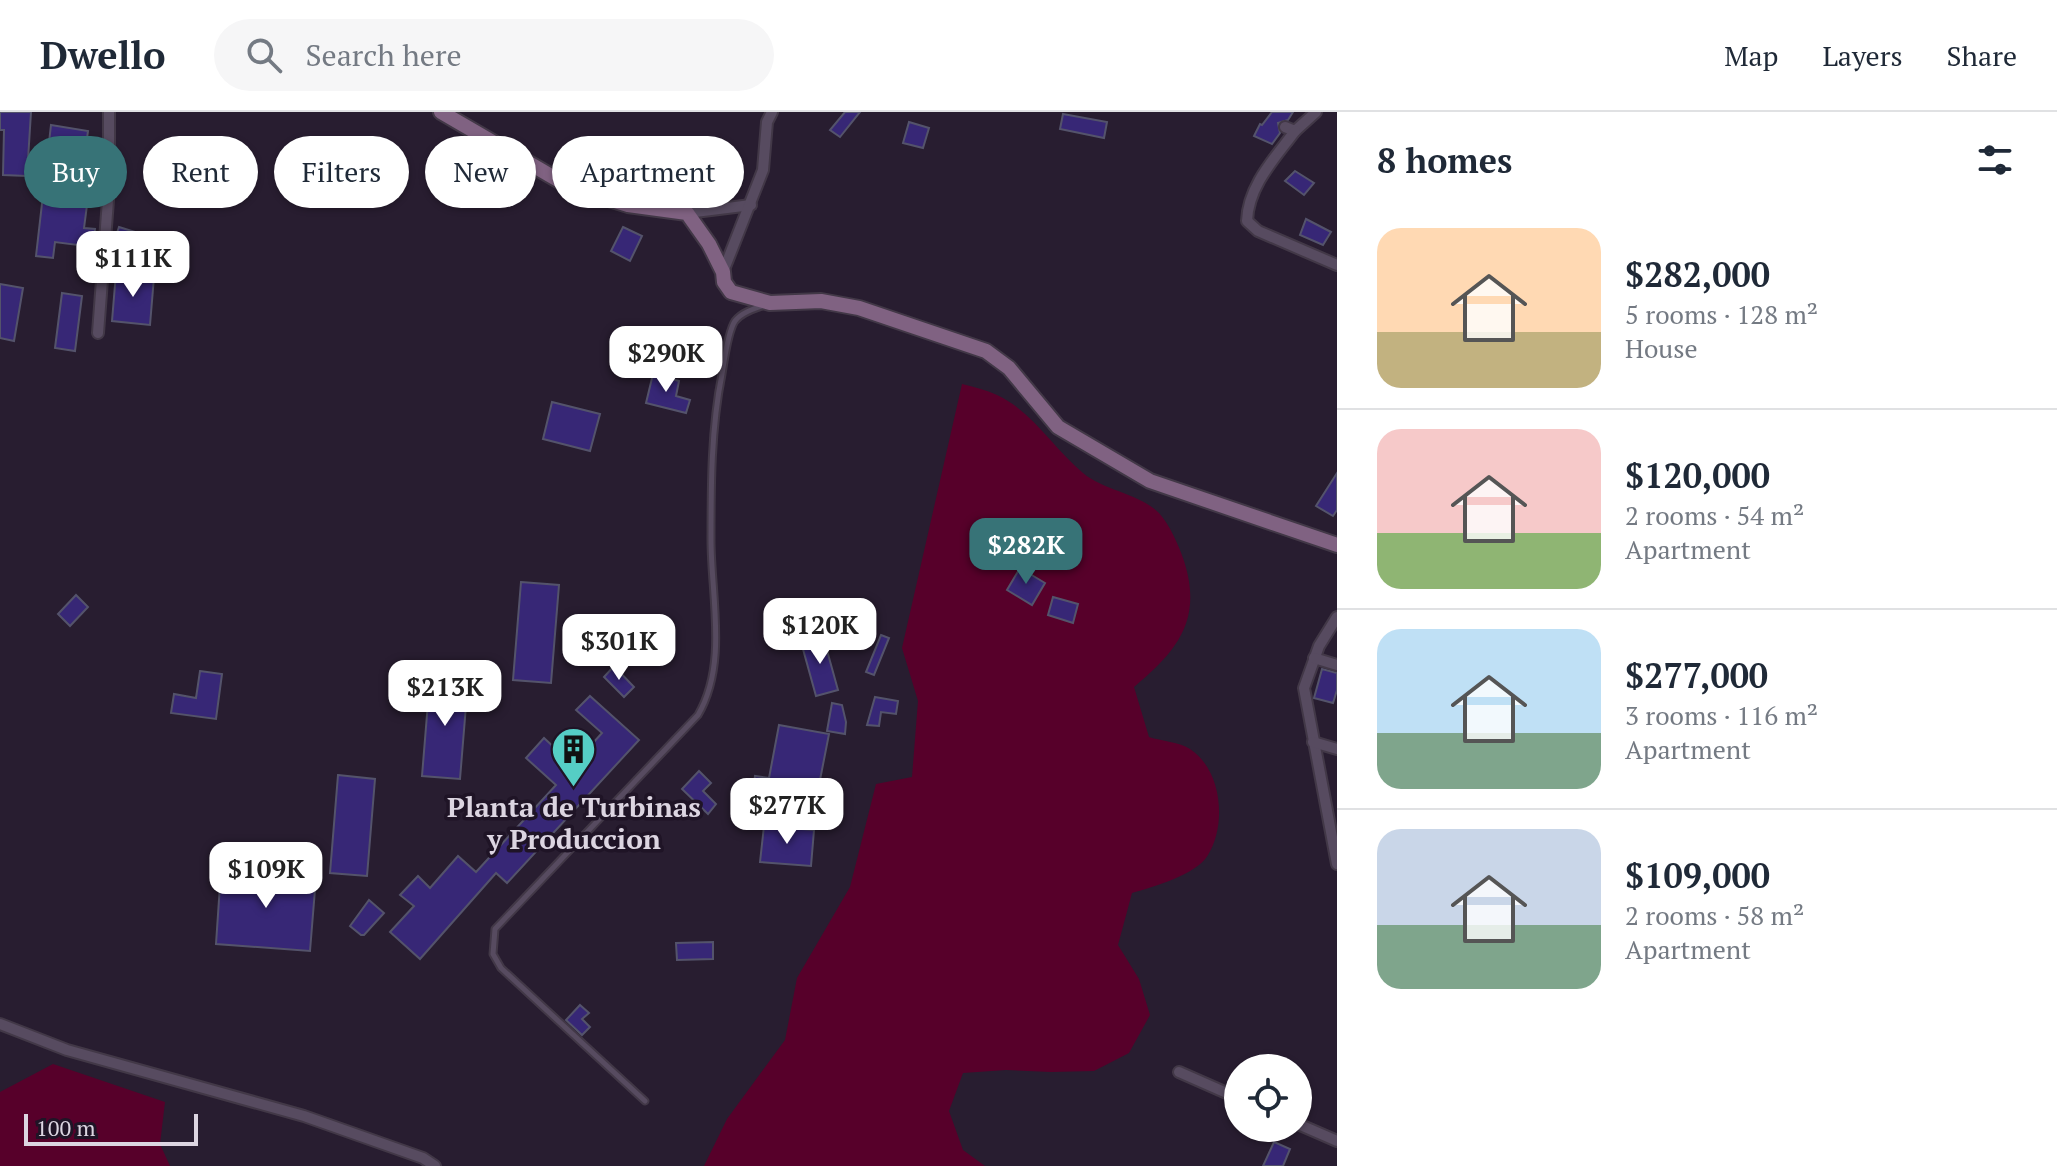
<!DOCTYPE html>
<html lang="en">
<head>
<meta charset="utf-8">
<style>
	body { margin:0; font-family:"PT Serif",serif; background:#f6f6f7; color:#1f2937; height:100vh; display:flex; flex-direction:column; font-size:30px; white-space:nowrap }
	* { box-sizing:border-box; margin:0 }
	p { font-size:26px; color:#747a83 }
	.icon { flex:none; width:44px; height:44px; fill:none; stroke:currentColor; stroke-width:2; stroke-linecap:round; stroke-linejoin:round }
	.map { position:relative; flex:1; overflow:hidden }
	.side { display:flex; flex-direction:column; background:#fff; width:720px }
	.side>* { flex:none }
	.hud { position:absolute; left:24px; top:24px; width:760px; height:72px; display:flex; gap:16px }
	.fabs { position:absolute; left:1224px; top:942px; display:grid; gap:16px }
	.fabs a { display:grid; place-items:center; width:88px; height:88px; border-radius:50%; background:#fff; box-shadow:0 2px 6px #0004; font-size:40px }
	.scale { position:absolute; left:24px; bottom:20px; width:174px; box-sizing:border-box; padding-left:8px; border:4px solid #dcd5e1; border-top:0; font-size:22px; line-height:28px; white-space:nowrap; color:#dcd5e1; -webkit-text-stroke:6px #1f1426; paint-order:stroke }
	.price { position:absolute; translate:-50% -68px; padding:0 18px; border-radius:16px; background:#fff; color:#222; font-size:26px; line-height:52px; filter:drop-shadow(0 2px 4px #0008) }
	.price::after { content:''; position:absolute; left:50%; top:48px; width:24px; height:18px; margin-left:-12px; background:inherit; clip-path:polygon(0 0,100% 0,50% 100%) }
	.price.on { background:#377377; color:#fff }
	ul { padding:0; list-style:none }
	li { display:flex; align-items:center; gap:24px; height:200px; padding:0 40px }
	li+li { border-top:2px solid #e0e1e3 }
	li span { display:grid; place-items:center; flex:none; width:224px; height:160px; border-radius:24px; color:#555 }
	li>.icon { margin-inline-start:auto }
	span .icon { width:96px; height:96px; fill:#fffc; stroke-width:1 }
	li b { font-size:34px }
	h2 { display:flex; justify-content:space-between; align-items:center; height:96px; padding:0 40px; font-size:34px }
	.chip { padding:0 28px; border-radius:36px; background:#fff; box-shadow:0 2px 6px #0004; font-size:28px; line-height:72px }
	.chip.on { background:#377377; color:#fff }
	header { display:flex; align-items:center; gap:48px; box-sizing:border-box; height:112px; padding:0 40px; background:#fff; border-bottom:2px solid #e0e1e3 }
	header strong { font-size:38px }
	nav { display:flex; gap:44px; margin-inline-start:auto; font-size:28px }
	.search { width:560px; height:72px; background:#f6f6f7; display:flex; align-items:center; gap:20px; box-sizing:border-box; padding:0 28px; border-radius:44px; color:#747a83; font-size:30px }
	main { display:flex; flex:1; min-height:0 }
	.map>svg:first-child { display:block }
</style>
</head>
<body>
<header>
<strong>Dwello</strong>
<div class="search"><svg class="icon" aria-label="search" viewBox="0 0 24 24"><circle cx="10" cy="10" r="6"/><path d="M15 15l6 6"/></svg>Search here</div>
<nav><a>Map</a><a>Layers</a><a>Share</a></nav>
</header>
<main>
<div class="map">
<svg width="1337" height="1054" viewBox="0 0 1337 1054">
	<rect width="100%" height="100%" fill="#281d30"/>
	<!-- green -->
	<g fill="#57002a">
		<path d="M962,272c12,3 24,6 35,11 35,16 57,54 86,78 20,17 57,21 76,40 11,12 20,33 25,48 19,59 -7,90 -50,126l15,50c12,4 31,5 41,12 32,21 37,75 18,106 -12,20 -55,32 -76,38l-14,52 21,34 11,36 -21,38 -35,18 -43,1 -45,-2 -43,3 -14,38 14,39 22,16h-281l23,-47 58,-79 12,-62 53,-91 26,-103 36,-7 6,-76 -16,-53z"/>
		<polygon points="53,952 165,990 160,1032 170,1054 0,1054 0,980"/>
	</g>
	<!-- building -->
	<g fill="#372776" stroke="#54536b" stroke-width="2">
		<polygon points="0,0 31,0 27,64 3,63 4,18 0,18"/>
		<polygon points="845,0 860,0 840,25 830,18"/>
		<polygon points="1272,0 1293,0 1288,8 1278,11 1280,21 1272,32 1254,24 1260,12 1262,13"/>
		<polygon points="1063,2 1107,10 1104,26 1060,17"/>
		<polygon points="909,10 929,16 923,36 903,31"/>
		<polygon points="51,13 88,19 80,77 89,78 84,116 95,117 93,135 55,130 53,146 36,144"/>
		<polygon points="1295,59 1314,71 1304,83 1285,69"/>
		<polygon points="1306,107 1331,120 1323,133 1300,123"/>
		<polygon points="119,115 138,121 131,142 112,136"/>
		<polygon points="623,115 642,124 630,149 611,139"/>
		<polygon points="116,161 154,165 150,213 112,209"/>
		<polygon points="0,172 23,176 14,229 0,226"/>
		<polygon points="62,181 82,184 75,239 55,236"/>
		<polygon points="653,262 679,269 676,284 690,288 686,301 646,291"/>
		<polygon points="552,290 600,302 590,339 543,327"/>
		<polygon points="1337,361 1337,398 1333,404 1316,394"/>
		<polygon points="1026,427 1045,432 1041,448 1023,444"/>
		<polygon points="1020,456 1045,471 1032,493 1007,478"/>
		<polygon points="521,470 559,473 551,571 513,568"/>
		<polygon points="76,483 88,495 70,514 58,502"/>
		<polygon points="1053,485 1078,492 1073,511 1048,503"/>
		<polygon points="881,523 889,526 874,563 866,560"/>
		<polygon points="823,524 838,578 816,584 801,530"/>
		<polygon points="614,554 634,575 624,585 604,565"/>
		<polygon points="1322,557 1337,561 1337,578 1333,591 1314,586"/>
		<polygon points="200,559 222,562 216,607 171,601 174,582 196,586"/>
		<polygon points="430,566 468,569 460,667 422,664"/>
		<polygon points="590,584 639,628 507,771 496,761 420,847 390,820 414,794 400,783 418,764 430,776 458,744 476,760 556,673 526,646 544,626 573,653 602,621 576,598"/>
		<polygon points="875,585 898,589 896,602 881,600 879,614 867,613"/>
		<polygon points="832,591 842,593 846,610 845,622 827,619"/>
		<polygon points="779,613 829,622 819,673 827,674 824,695 752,686 755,664 769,666"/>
		<polygon points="699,659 711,671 703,679 716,692 708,702 682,677"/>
		<polygon points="338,663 375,667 367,764 330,761"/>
		<polygon points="764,714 814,718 811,754 760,750"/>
		<polygon points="221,758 316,765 310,839 216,832"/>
		<polygon points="369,788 384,801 364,823 361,823 350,814"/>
		<polygon points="713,830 713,847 677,848 676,831"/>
		<polygon points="580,893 589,901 582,907 590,915 582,923 566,908"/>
		<polygon points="1274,1030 1290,1037 1283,1054 1263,1054"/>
	</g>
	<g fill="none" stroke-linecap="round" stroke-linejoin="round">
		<defs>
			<path id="lane" d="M645,989l-144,-133 -8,-14 2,-25 203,-214c30,-51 13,-119 13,-175 0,-55 0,-111 11,-166 2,-12 6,-43 13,-53 6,-8 18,-12 27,-15"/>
			<g id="street">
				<polyline points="1285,15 1295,19 1316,0"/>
				<path d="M1295,19c-20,27 -47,55 -48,90l11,10 79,34"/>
				<polyline points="687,101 751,93"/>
				<polyline points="723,160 763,58 767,10 772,0"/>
				<polyline points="98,221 109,75 109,0"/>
				<polyline points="1337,505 1319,534 1304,576 1337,752"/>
				<polyline points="1314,546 1337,553"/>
				<polyline points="1313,630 1337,637"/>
				<polyline points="0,912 67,938 304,1004 423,1046 435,1054"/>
				<polyline points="1179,960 1238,986"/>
				<polyline points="1298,1012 1337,1029"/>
			</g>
			<polyline id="secondary" points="441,0 570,75 628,93 687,101 709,132 723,160 724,170 731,180 770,191 821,189 859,196 986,239 1009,256 1058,315 1150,369 1337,433"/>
		</defs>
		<!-- lane casing -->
		<use href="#lane" stroke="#423847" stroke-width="9"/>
		<!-- street casing -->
		<use href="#street" stroke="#423847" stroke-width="14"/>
		<!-- secondary casing -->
		<use href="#secondary" stroke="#423847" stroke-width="18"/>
		<!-- lane -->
		<use href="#lane" stroke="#574b60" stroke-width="5"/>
		<!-- street -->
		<use href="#street" stroke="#574b60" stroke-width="10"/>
		<!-- secondary -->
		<use href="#secondary" stroke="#806282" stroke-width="14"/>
	</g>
	<!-- icons -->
	<defs>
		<symbol id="building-pin" viewBox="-11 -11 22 30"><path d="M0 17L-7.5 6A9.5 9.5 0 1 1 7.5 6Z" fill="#55cec5" stroke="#1f1426"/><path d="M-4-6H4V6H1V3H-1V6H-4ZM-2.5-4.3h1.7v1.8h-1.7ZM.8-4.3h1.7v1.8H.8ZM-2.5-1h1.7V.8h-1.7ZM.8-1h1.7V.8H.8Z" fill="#111"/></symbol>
	</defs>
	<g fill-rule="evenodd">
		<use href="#building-pin" x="548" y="612" width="51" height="69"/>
	</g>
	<g text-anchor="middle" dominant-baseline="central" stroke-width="7" stroke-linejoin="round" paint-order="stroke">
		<!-- poi labels -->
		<g font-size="28" font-weight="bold" fill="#dcd5e1" stroke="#1f1426">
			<text x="574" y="694">Planta de Turbinas<tspan x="574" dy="32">y Produccion</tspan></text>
		</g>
	</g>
</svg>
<div class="fabs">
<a><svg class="icon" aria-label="locate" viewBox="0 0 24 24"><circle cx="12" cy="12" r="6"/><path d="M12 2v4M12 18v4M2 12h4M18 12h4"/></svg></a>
</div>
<div class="scale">100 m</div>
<b class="price" style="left:133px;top:187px">$111K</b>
<b class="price" style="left:666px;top:282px">$290K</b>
<b class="price on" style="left:1026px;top:474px">$282K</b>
<b class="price" style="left:820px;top:554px">$120K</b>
<b class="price" style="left:619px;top:570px">$301K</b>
<b class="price" style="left:445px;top:616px">$213K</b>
<b class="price" style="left:787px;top:734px">$277K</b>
<b class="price" style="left:266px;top:798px">$109K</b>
<div class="hud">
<a class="chip on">Buy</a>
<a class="chip">Rent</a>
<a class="chip">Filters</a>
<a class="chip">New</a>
<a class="chip">Apartment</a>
</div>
</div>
<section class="side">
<h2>8 homes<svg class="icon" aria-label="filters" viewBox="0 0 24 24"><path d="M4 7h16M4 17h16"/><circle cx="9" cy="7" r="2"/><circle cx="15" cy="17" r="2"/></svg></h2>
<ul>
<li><span style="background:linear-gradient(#ffd9b3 65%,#c2b280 0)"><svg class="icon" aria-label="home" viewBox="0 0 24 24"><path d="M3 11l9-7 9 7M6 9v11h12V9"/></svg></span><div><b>$282,000</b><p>5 rooms · 128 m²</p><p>House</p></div></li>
<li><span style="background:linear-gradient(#f6c9c9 65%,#8fb573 0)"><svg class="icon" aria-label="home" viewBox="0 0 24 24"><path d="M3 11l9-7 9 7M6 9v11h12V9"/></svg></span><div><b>$120,000</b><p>2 rooms · 54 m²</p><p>Apartment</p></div></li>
<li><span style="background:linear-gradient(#bfe0f5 65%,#7fa58c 0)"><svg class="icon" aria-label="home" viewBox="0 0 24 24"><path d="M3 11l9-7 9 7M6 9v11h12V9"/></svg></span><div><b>$277,000</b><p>3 rooms · 116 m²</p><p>Apartment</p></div></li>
<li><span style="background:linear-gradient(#c9d6e8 60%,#7fa58c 0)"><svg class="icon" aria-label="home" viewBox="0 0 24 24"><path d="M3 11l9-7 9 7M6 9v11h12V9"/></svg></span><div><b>$109,000</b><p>2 rooms · 58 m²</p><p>Apartment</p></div></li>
</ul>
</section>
</main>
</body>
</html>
